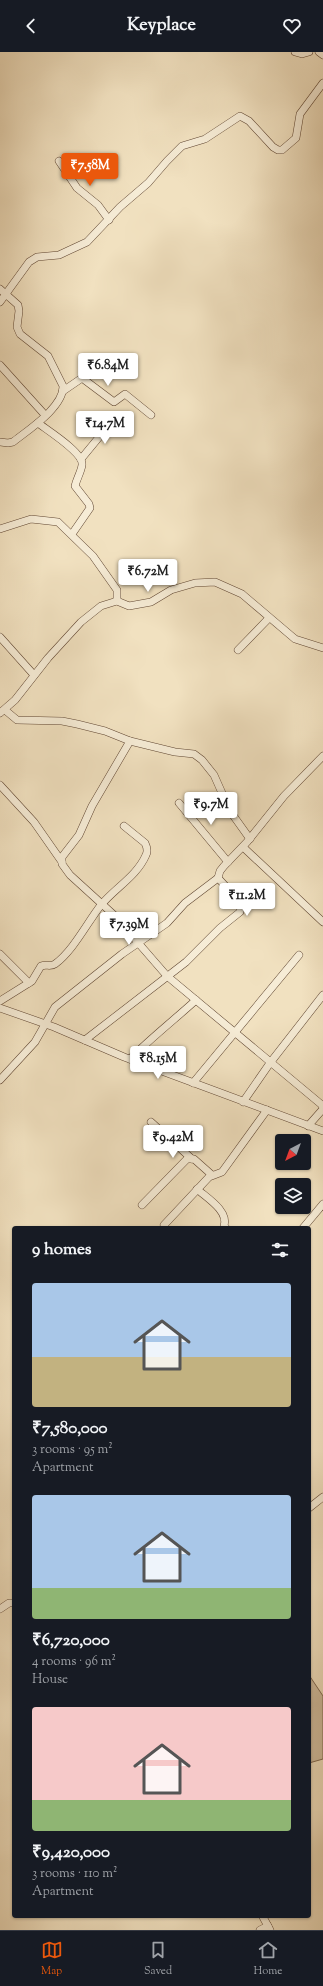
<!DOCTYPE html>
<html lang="en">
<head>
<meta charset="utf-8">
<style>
	body { margin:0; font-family:"Sorts Mill Goudy",serif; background:#242831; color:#f1f3f6; height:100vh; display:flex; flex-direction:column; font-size:15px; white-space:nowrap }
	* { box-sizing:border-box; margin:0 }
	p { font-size:13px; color:#9ea1a6 }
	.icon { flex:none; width:22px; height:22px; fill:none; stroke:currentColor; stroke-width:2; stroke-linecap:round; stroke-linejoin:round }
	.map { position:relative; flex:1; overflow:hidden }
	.sheet { position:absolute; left:12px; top:1174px; width:299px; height:692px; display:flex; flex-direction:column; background:#171b24; border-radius:4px; box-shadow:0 1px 3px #0004 }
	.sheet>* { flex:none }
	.needle { width:26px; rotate:221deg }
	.tools { position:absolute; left:275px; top:1082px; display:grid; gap:8px }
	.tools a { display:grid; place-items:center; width:36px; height:36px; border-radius:4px; background:#171b24; box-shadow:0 1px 3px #0004; font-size:20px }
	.price { position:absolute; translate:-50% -34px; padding:0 9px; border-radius:4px; background:#fff; color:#222; font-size:13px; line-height:26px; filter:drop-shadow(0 1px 2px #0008) }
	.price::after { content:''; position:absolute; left:50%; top:24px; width:12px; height:9px; margin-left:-6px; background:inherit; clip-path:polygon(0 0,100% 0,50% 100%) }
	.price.active { background:#ea580c; color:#fff }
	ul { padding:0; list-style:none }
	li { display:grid; align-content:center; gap:8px; height:212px; padding:0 20px }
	li span { display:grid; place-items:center; height:124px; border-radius:4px; color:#555 }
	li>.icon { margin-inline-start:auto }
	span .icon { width:72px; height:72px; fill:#fffc; stroke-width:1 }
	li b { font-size:17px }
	h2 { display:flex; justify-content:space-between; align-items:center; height:48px; padding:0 20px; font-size:17px }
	header { display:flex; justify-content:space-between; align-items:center; height:52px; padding:0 20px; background:#171b24; font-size:18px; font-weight:800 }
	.tab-bar { display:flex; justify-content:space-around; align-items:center; height:56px; border-top:1px solid #363941; background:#171b24; font-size:11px; color:#9ea1a6 }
	.tab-bar a { display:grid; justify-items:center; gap:2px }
	.tab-bar .active { color:#ea580c }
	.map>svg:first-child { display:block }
</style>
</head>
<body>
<header><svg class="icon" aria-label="back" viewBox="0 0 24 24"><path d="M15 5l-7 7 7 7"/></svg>Keyplace<svg class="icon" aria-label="heart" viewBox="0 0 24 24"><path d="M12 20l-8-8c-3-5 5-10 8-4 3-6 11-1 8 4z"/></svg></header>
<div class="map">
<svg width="323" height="1878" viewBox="0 0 323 1878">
	<rect width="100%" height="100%" fill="#f1e1c0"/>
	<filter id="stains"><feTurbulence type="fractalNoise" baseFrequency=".005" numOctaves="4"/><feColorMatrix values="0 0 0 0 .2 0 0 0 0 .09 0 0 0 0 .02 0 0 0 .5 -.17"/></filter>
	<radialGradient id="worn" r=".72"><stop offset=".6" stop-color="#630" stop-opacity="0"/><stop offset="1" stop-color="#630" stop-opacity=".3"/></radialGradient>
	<!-- green -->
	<polygon fill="#d0bea0" stroke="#7f6850" points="309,1623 323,1644 323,1707 309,1711"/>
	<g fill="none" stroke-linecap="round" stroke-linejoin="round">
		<defs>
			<g id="minor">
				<polyline points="295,0 302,2 309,0"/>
				<polyline points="319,0 323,3"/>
				<polyline points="59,109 77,136 98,153 109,168"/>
				<path d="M0,237l18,16 1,6 -2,16 3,7 28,22 15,30c1,21 -35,44 -50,56l-5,1 -8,-1"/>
				<polyline points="0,250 29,210 37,205 59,203 87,190 120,155 148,131 167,109 182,94 205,87 240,64 249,69 273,95 278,98 282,98 296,86 300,62 323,31"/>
				<polyline points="0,313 45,363"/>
				<polyline points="63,339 82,326 114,350 125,342 151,363"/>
				<path d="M38,371c9,7 46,30 44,42 -1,7 -5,13 -7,21l14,18 1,4 -18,26"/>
				<polyline points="81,407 114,367"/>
				<polyline points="0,477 31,467 58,470 93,504 117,538 117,549"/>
				<polyline points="0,585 34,623"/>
				<polyline points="238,598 269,566"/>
				<polyline points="5,658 17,668 62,669 77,672 105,679 130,689 175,700 194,702 202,708 214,723 230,759 250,787"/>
				<polyline points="0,661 15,648 48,606 81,570 101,554 117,549 129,554 151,550 171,538 195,531 215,530 242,542 295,587 323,596"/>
				<polyline points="130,689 92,754 79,783 62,805 62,812 70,823 114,863 167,924 322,1053 323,1057 308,1074"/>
				<polyline points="0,733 34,770 62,810"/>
				<polyline points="179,751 228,810"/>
				<polyline points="243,795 323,870"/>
				<polyline points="0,902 29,931"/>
				<path d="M0,949l32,-20 9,-15c5,-2 10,1 14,-2 18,-13 32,-41 46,-59 14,-17 36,-29 45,-50 2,-4 1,-8 -1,-12l-21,-17"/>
				<polyline points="0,956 54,975 124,1005 323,1079"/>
				<polyline points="85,988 186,910 220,876 240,860 242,852 218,826 220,819 224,814 247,790 284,744 323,704"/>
				<path d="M130,1007c21,-21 44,-39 66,-59"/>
				<polyline points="0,1028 35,990 55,955 122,902 167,871 185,851 218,826"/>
				<polyline points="193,1031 299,903"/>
				<polyline points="243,1050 270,1011 323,943"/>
				<polyline points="151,1070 192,1107"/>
				<path d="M197,1137c10,9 32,22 27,37l2,2"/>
				<polyline points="142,1153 187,1107 194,1107 212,1123"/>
				<polyline points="164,1173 209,1125 222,1120 267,1058"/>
				<polyline points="303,1176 323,1152"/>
				<polyline points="309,1456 323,1445"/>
				<polyline points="0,1557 9,1551 14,1551"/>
				<polyline points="263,1865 270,1878"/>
				<polyline points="260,1878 268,1874"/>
			</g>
		</defs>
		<!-- minor casing -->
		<use href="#minor" stroke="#5f4531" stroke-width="8"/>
		<!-- minor -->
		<use href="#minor" stroke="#f6ecd6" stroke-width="7"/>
	</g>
	<rect width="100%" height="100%" filter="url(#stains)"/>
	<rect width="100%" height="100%" fill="url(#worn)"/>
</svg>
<div class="tools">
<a><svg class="needle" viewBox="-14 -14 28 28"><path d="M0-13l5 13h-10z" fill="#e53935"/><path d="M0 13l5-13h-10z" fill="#9ea1a6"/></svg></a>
<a><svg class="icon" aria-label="layers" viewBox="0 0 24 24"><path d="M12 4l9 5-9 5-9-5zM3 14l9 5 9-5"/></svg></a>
</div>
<b class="price active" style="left:90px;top:135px">₹7.58M</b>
<b class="price" style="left:108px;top:335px">₹6.84M</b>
<b class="price" style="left:105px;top:393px">₹14.7M</b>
<b class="price" style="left:148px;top:541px">₹6.72M</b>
<b class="price" style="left:211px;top:774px">₹9.7M</b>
<b class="price" style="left:247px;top:865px">₹11.2M</b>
<b class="price" style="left:129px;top:894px">₹7.39M</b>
<b class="price" style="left:158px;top:1028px">₹8.15M</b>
<b class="price" style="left:173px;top:1107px">₹9.42M</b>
<section class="sheet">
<h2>9 homes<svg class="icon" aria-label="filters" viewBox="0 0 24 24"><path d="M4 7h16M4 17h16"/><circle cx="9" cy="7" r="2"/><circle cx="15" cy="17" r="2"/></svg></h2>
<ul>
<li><span style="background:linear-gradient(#a9c7e8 60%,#c2b280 0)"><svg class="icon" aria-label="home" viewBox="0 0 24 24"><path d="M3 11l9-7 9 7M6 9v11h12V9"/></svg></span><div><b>₹7,580,000</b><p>3 rooms · 95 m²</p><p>Apartment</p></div></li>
<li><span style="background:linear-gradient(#a9c7e8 75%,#8fb573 0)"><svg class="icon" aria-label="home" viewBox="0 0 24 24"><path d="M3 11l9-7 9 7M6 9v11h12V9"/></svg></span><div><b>₹6,720,000</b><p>4 rooms · 96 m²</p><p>House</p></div></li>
<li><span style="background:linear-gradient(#f6c9c9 75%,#8fb573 0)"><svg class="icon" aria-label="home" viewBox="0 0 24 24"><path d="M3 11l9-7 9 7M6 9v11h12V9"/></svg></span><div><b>₹9,420,000</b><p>3 rooms · 110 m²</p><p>Apartment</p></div></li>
</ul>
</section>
</div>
<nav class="tab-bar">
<a class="active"><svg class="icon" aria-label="map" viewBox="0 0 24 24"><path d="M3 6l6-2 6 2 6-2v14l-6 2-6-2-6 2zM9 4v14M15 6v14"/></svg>Map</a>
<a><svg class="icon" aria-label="saved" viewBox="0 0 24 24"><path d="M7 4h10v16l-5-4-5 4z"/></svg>Saved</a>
<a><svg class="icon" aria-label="home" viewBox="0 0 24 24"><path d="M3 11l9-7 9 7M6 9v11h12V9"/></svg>Home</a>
</nav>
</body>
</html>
